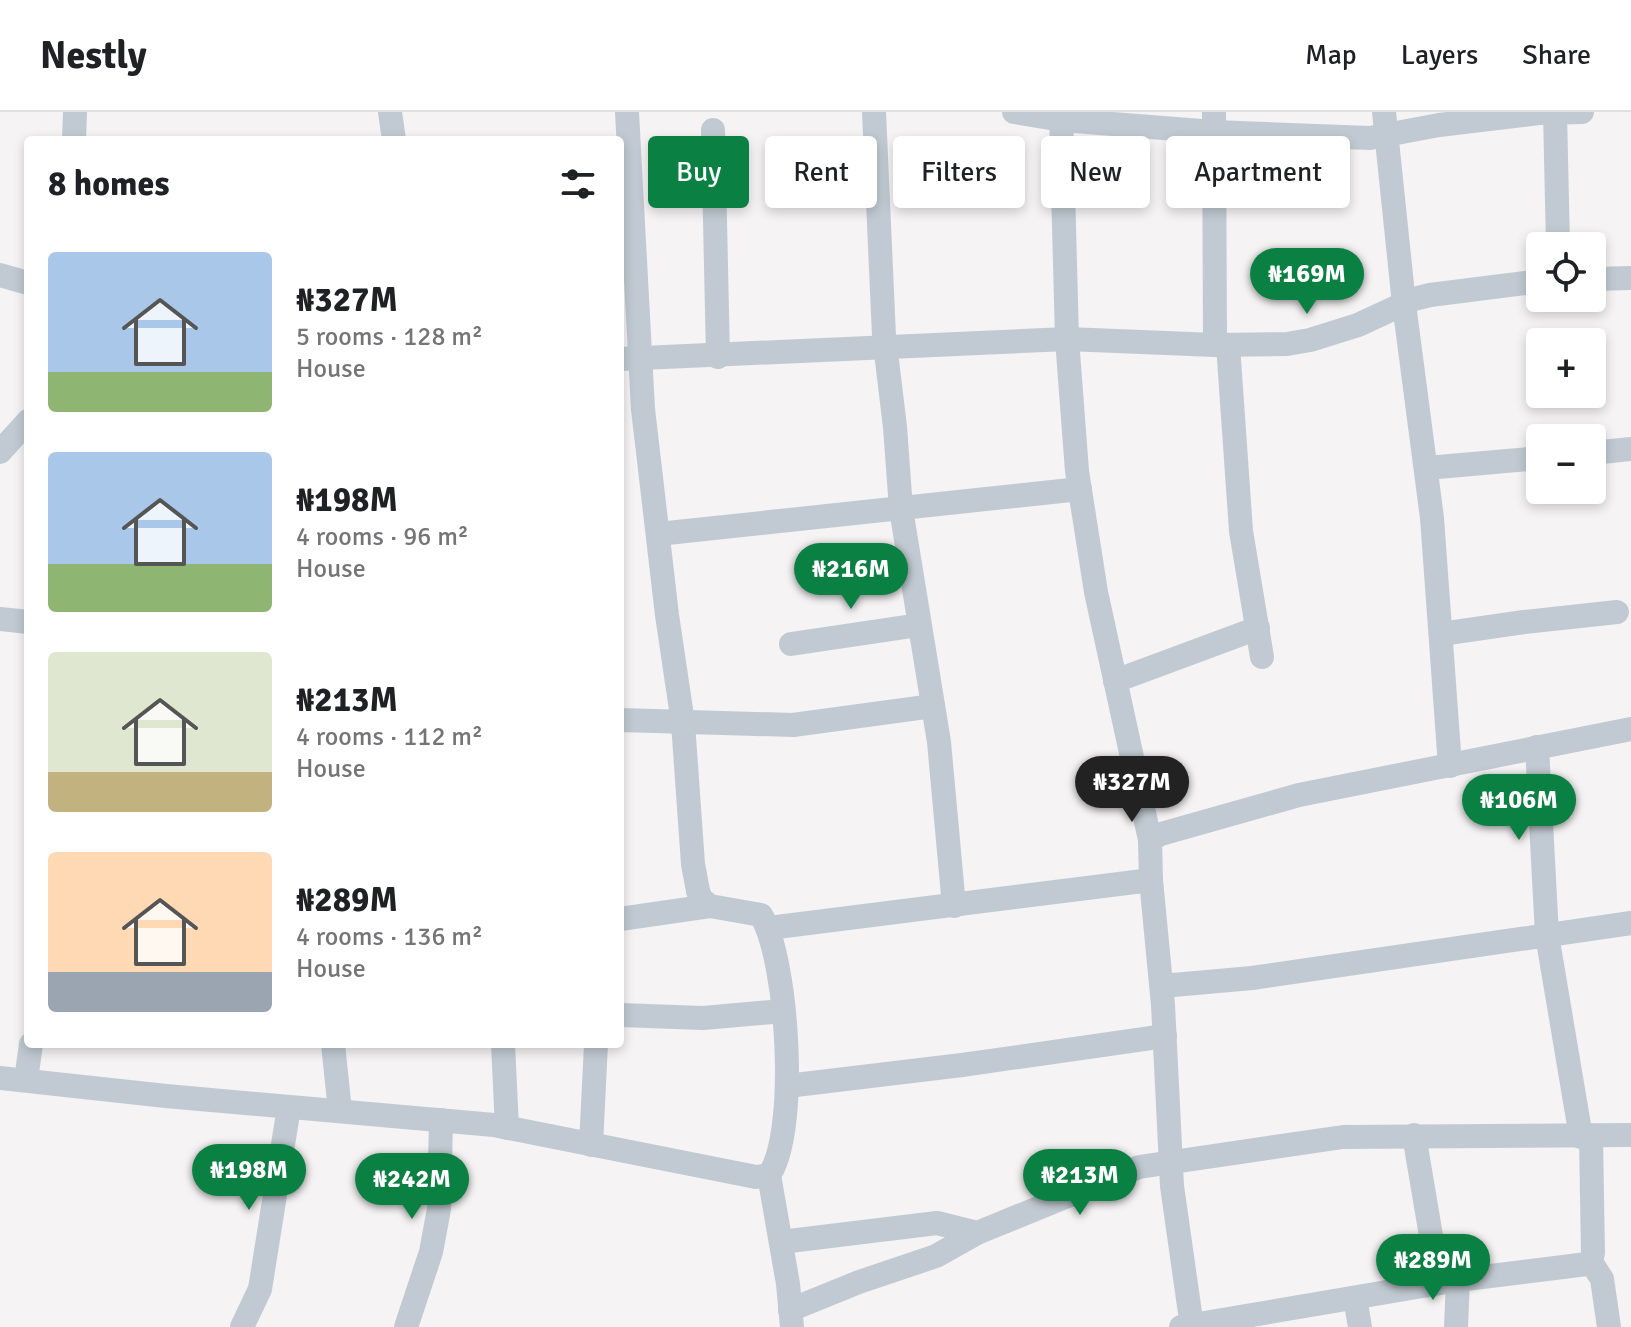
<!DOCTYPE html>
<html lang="en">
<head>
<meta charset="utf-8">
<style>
	body { margin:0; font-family:Signika,sans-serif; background:#f2f2f2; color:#202124; height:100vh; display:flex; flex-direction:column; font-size:30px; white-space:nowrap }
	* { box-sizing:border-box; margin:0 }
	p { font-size:26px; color:#757577 }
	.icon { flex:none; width:44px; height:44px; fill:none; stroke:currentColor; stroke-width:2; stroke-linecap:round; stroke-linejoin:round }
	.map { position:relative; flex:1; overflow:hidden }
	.details { position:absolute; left:24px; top:24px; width:600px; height:912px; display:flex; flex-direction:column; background:#fff; border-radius:8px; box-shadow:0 4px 12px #0003 }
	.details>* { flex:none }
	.top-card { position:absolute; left:648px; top:24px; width:760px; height:72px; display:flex; gap:16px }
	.controls { position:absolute; left:1526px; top:120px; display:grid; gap:16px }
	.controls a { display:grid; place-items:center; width:80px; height:80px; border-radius:8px; background:#fff; box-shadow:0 4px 12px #0003; font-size:40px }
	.price { position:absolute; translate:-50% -68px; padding:0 18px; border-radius:28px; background:#0b8043; color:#fff; font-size:26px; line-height:52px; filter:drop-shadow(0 2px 4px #0008) }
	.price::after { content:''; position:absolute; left:50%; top:48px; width:24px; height:18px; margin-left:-12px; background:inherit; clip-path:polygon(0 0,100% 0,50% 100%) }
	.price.selected { background:#222; color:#fff }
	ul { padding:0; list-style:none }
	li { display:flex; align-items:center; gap:24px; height:200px; padding:0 24px }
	li span { display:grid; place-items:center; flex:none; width:224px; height:160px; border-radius:8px; color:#555 }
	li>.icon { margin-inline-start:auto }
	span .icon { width:96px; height:96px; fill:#fffc; stroke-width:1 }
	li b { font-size:34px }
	h2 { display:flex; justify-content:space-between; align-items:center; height:96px; padding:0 24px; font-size:34px }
	.chip { padding:0 28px; border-radius:8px; background:#fff; box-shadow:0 4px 12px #0003; font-size:28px; line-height:72px }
	.chip.selected { background:#0b8043; color:#fff }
	header { display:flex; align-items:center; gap:48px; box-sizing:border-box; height:112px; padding:0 40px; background:#fff; border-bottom:2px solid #e0e0e0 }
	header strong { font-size:38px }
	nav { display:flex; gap:44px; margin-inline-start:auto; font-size:28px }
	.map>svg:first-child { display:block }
</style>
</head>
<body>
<header>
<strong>Nestly</strong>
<nav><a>Map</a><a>Layers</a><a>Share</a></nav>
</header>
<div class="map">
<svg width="1631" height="1215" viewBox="0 0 1631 1215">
	<rect width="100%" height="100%" fill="#f5f3f3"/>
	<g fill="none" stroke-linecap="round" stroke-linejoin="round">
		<!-- minor -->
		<g stroke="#c1cad2" stroke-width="24">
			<polyline points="390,0 394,28"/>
			<polyline points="874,0 884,224 895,315 901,397 939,630 954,794"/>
			<polyline points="1014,0 1062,8 1214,20 1370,26 1439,13 1539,1 1582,0"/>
			<polyline points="1061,0 1067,227 1077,359 1096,480 1150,728"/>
			<polyline points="1214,0 1215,233"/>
			<polyline points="1384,0 1404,192 1432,406 1450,654"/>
			<polyline points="1555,0 1558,134"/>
			<polyline points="713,18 718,245"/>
			<polyline points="74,28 75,0"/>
			<polyline points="0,163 28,171"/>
			<polyline points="1592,167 1631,166"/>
			<polyline points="1228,233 1241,419 1262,545"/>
			<polyline points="620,247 1067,227 1215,233 1287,232 1310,228 1358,213 1414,187 1430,183 1540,169"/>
			<polyline points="0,340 28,309"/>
			<polyline points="1592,341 1631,337"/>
			<polyline points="1427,356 1540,346"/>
			<polyline points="658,422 1080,377"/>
			<polyline points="0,507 28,510"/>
			<polyline points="1441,522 1524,510 1617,500"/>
			<polyline points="791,532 919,513"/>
			<polyline points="1115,569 1258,516"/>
			<polyline points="620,608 793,613 933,594"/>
			<polyline points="1537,635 1547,823 1581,1025"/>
			<polyline points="620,807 710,794"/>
			<polyline points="769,816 1151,768"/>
			<polyline points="1162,874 1252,866 1631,811"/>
			<polyline points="620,903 703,906 783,899"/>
			<polyline points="333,932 340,999"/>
			<polyline points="503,932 507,1016"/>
			<path d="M0,966l166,18 328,29 262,52 13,-2c30,-43 19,-215 -8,-260l-51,-9 -9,-7 -3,-8 -5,-27 -10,-141 -16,-108 -24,-206 -16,-297"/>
			<polyline points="26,968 31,932"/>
			<polyline points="787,974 962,953 1165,924"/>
			<polyline points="1414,1023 1439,1171"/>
			<polyline points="591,1033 596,932"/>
			<polyline points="769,1063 788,1172 792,1215"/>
			<polyline points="781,1130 937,1111 977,1121"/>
			<polyline points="1591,1150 1602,1167 1609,1215"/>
			<polyline points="1355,1186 1360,1215"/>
			<polyline points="790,1198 859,1170 936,1144 977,1121 1139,1055 1343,1025 1631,1023"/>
			<polyline points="242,1215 260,1177 289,995"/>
			<polyline points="406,1215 431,1140 439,1097 441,1008"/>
			<polyline points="1181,1215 1458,1168 1587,1152 1591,1150 1593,1141 1591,1025"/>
			<polyline points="1192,1215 1172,1074 1163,893 1151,768 1150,728 1161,722 1299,683 1631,617"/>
			<polyline points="1456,1215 1458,1168"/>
		</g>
	</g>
</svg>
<div class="controls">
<a><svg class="icon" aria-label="locate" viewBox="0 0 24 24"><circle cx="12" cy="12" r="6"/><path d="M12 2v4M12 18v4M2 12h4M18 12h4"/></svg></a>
<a>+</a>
<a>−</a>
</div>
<b class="price" style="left:1307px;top:204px">₦169M</b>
<b class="price" style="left:851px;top:499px">₦216M</b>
<b class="price selected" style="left:1132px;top:712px">₦327M</b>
<b class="price" style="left:1519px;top:730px">₦106M</b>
<b class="price" style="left:249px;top:1100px">₦198M</b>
<b class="price" style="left:1080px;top:1105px">₦213M</b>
<b class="price" style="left:412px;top:1109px">₦242M</b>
<b class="price" style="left:1433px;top:1190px">₦289M</b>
<div class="top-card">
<a class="chip selected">Buy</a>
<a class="chip">Rent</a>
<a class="chip">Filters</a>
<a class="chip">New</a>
<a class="chip">Apartment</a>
</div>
<section class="details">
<h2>8 homes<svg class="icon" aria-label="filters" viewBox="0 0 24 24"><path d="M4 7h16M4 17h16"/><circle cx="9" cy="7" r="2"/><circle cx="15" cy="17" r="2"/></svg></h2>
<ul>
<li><span style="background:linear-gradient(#a9c7e8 75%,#8fb573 0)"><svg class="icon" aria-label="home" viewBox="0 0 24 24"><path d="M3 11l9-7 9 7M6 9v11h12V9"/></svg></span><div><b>₦327M</b><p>5 rooms · 128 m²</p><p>House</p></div></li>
<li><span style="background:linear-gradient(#a9c7e8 70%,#8fb573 0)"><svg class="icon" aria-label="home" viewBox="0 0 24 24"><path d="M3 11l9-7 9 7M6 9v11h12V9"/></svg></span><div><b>₦198M</b><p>4 rooms · 96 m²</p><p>House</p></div></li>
<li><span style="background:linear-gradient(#dfe7d0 75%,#c2b280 0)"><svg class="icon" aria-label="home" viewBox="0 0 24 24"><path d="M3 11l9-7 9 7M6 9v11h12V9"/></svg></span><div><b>₦213M</b><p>4 rooms · 112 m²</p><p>House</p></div></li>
<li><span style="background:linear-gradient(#ffd9b3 75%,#9aa5b1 0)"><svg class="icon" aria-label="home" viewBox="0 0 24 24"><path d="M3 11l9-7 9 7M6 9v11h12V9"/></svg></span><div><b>₦289M</b><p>4 rooms · 136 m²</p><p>House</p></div></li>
</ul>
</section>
</div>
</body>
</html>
